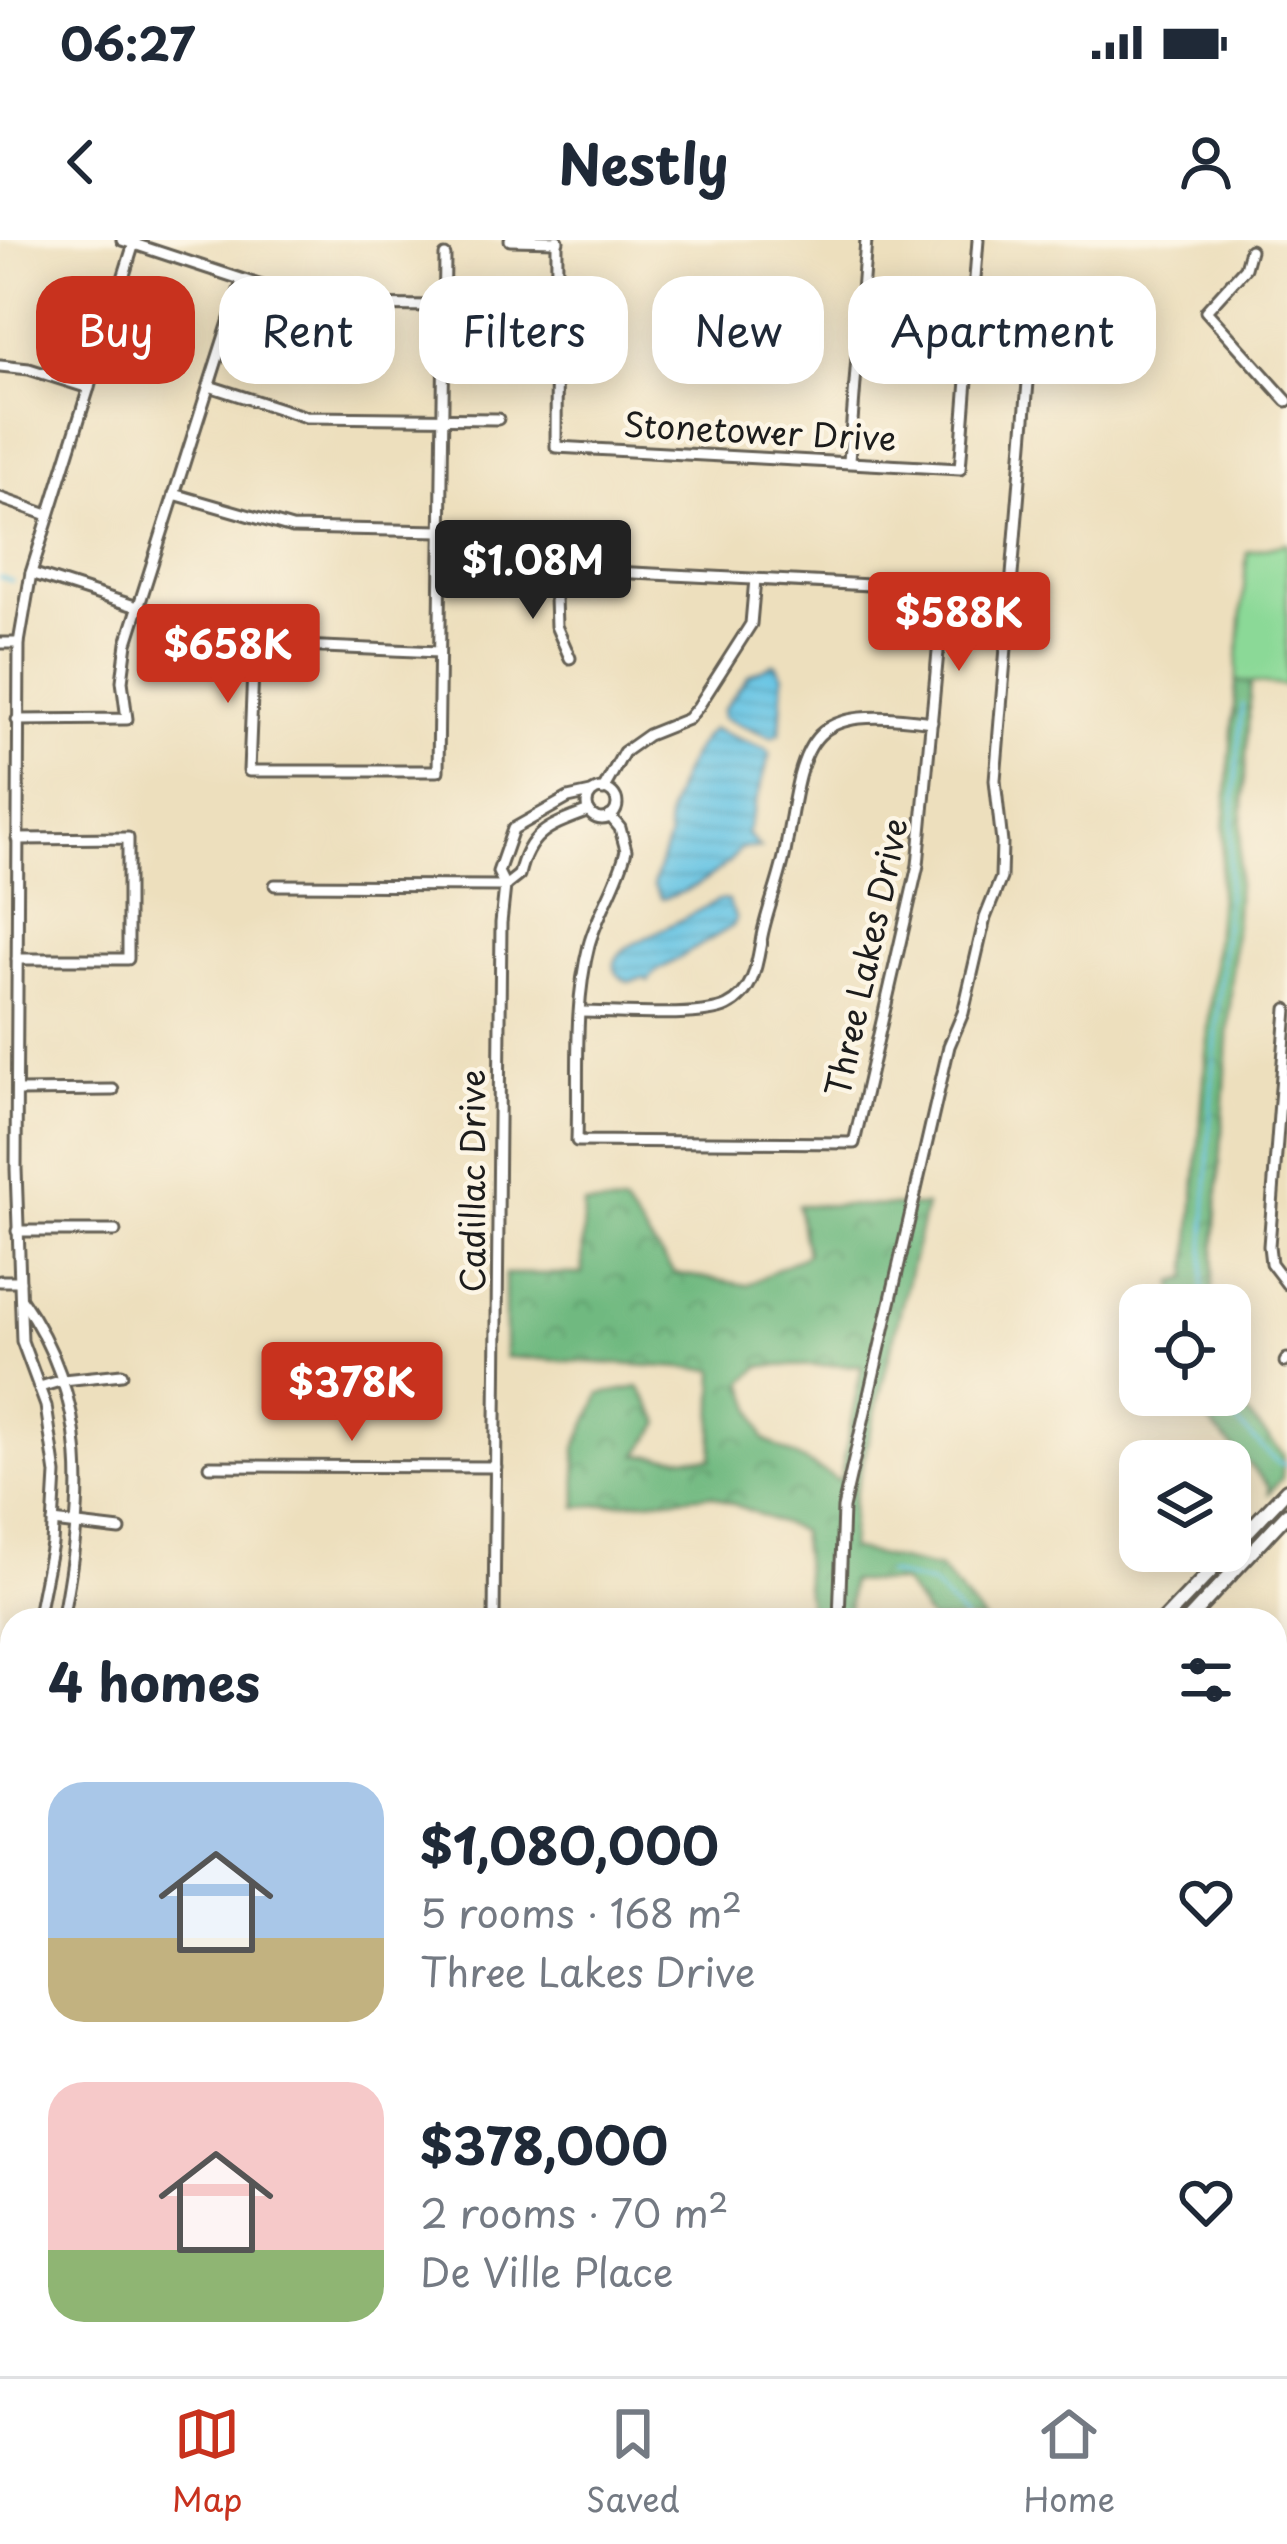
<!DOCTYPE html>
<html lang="en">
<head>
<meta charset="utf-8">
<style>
	body { margin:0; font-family:"Playpen Sans",sans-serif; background:#f6f6f7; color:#1f2937; height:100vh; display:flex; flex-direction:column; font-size:45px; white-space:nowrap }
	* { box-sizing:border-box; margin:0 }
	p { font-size:39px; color:#747a83 }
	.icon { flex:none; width:66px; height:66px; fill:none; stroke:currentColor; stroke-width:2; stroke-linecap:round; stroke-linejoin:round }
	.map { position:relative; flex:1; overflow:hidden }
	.drawer { position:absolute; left:0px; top:1368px; width:1287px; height:768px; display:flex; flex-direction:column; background:#fff; border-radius:36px 36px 0 0; box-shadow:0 6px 30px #0003 }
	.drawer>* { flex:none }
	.hud { position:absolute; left:36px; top:36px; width:1215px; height:108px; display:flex; gap:24px }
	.controls { position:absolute; left:1119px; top:1044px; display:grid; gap:24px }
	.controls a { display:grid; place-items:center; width:132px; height:132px; border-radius:24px; background:#fff; box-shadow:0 6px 30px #0003; font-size:60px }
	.price { position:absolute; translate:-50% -102px; padding:0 27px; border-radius:12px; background:#c8321e; color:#fff; font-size:39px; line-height:78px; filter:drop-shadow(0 3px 6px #0008) }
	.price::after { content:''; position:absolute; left:50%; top:72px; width:36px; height:27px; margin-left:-18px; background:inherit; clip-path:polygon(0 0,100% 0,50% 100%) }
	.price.on { background:#222; color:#fff }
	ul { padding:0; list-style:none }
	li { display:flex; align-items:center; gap:36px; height:300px; padding:0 48px }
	li span { display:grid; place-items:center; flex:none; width:336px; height:240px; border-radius:36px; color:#555 }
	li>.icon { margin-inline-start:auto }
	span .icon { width:144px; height:144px; fill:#fffc; stroke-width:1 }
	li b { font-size:51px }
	h2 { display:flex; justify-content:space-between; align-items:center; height:144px; padding:0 48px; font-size:51px }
	.chip { padding:0 42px; border-radius:36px; background:#fff; box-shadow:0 6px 30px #0003; font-size:42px; line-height:108px }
	.chip.on { background:#c8321e; color:#fff }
	.status { display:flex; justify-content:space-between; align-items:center; height:84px; padding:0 60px; background:#fff; direction:ltr }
	.status svg { height:33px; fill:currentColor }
	header { display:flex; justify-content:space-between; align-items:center; height:156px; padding:0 48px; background:#fff; font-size:54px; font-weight:700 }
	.tab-bar { display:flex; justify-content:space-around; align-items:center; height:168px; border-top:3px solid #e0e1e3; background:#fff; font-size:33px; color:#747a83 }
	.tab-bar a { display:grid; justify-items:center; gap:6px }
	.tab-bar .on { color:#c8321e }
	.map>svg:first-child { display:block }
</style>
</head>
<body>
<div class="status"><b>06:27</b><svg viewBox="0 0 49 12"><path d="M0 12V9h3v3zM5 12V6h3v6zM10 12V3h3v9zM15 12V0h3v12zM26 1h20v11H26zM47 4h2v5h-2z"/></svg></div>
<header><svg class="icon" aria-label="back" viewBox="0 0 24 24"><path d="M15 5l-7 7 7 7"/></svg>Nestly<svg class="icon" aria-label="person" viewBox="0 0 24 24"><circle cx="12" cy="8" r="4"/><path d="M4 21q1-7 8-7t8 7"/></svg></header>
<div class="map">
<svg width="1287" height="2136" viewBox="0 0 1287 2136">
	<defs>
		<pattern id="forest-crowns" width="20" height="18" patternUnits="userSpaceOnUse" patternTransform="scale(3)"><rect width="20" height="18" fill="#70b980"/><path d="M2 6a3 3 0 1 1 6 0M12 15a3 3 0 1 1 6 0" fill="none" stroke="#609e6e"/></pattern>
		<pattern id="water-rules" width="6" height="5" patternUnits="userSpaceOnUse" patternTransform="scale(3)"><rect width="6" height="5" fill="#66c4e4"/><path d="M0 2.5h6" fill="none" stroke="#58a8c3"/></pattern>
	</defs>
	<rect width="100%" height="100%" fill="#fcf5e5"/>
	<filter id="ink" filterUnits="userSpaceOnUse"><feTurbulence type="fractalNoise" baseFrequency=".00833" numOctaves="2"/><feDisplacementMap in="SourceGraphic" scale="24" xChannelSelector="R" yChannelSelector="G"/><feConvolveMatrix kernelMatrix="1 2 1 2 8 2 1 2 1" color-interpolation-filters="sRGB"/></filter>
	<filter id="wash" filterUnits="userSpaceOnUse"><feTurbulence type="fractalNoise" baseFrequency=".004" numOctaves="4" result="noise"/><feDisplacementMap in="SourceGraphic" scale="48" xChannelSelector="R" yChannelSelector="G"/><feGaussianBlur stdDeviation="2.7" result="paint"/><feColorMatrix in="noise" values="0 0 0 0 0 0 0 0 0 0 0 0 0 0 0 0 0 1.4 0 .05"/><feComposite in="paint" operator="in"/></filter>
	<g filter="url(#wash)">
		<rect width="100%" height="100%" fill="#eddfbd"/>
		<!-- forest -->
		<g fill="url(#forest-crowns)" stroke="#466a4e" stroke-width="3" fill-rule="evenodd">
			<polygon points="1236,441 1251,443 1211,1065 1175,1065 1174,1042 1188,1038"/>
			<path d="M584,965h40l50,68 73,12 60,-31 -9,-49 128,1 -73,296 -3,47 90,20 44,51h-54l-27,-37 -53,-2 -1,39h-39l-10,-89 -89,-36 -134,12 -1,-59 24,-54 39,-7 22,36 -23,32 74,4 3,-89 -210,-13v-83h77zM862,1125l-22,116 -76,-42 -20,-57 17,-16z"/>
			<polygon points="1194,1155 1230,1155 1283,1214 1282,1238 1269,1253 1268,1245 1201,1174"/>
			<polygon points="1275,1710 1287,1718 1287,2136 1164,2136 1165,2124 1275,2124"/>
		</g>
		<!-- park -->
		<polygon fill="#8bd997" stroke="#547a5a" stroke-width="3" points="1287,303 1287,446 1236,441 1247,312"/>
		<!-- water -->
		<g fill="url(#water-rules)" stroke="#417080" stroke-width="3">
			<polygon points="772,424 776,424 783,436 780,493 772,497 723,478 722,471 749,435"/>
			<path d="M712,489l54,20 4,5 -23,80 13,14h-19c-19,25 -49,43 -79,51l-9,-14 16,-48c-9,-24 24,-93 43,-108z"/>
			<path d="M719,660l9,1 8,18 -3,7 -79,47 -6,8 -4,-3 -16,4c-18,-10 -17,-22 -2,-34z"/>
		</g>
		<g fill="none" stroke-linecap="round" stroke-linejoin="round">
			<!-- stream -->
			<g stroke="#66c4e4" stroke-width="3">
				<polyline points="0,337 12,341"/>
				<polyline points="1202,1065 1211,863 1242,464"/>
				<polyline points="1219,1155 1234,1180 1277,1222 1287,1225"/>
				<polyline points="886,1333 933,1345 965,1380"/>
				<polyline points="1275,1731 1287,1742"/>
				<polyline points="1275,1952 1287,1931"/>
				<polyline points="1209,2136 1209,2124"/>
			</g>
		</g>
	</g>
	<g filter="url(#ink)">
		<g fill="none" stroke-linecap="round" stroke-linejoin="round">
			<defs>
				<g id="minor">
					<polyline points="122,0 320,65 444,66"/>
					<polyline points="510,0 558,1"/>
					<polyline points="557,0 556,207 960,229 978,0"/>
					<polyline points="1250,10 1245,28 1206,71 1287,161"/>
					<polyline points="0,126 29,129 89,148"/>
					<polyline points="209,146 306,177 498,179"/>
					<polyline points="849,221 866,0"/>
					<polyline points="174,254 292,288 441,291"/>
					<polyline points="0,258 48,275"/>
					<polyline points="31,333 254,404 439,412"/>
					<polyline points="0,403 19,403"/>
					<polyline points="254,404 249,531 438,531 445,16"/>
					<path d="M570,418l-14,-32 -2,-57 336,17c28,11 44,23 49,55l-21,224 -64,278 -277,-2c2,-63 -4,-134 12,-196 9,-33 30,-63 37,-95l-6,-22 -10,-12"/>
					<polyline points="17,480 127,479 122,441 127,403 242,41"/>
					<circle cx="602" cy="564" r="15"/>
					<polyline points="603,550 624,512 648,495 688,479 698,467 751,384 755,339"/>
					<polyline points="17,599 128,598 128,719 17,719"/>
					<polyline points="275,645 505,646"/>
					<path d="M505,646l14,-11c10,-44 31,-49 70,-64"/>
					<polyline points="1287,769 1269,1006 1271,1023 1287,1044"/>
					<path d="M581,772c34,0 119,7 146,-6 28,-14 30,-43 35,-70 6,-30 19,-58 24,-89 18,-112 21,-143 146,-125"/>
					<polyline points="17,851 113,850"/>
					<polyline points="17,991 115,991"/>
					<polyline points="0,1041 20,1041"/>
					<path d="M22,1060c71,102 62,204 40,320"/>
					<polyline points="1285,1122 1287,1119"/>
					<polyline points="40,1147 63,1140 122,1134"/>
					<polyline points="209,1226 496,1227"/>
					<polyline points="53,1282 120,1290"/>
					<polyline points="37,1380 52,1304 56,1234 46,1166 22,1101 16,929 19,403 31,333 135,0"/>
					<polyline points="494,1380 501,683 505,646 498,632 513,589 568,558 591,553"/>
					<polyline points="839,1380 843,1268 949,806 963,773 985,678 1001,638 1002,603 995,540 1031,106"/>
					<polyline points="0,1413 12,1417"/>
					<polyline points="1275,1415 1287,1427"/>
					<polyline points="0,1521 12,1484"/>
					<polyline points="0,1582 12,1557"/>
					<polyline points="1275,1609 1287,1624"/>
					<polyline points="0,1740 12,1740"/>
					<polyline points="0,1887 12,1887"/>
					<polyline points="0,2030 12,2030"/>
					<polyline points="490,2136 490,2124"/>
					<polyline points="848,2136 848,2124"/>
				</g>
				<g id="major">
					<polyline points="1230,1310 1287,1250"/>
					<polyline points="1164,1380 1230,1311"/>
					<polyline points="1188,1380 1287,1274"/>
					<polyline points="1043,2124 1048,2136"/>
					<polyline points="1063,2124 1068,2136"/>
				</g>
			</defs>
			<!-- minor casing -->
			<use href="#minor" stroke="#656054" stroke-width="15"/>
			<!-- major casing -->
			<use href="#major" stroke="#656054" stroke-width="18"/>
			<!-- minor -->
			<use href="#minor" stroke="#fff" stroke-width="9"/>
			<!-- major -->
			<use href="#major" stroke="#fff" stroke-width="12"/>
		</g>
	</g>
	<g text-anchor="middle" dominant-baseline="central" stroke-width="9" stroke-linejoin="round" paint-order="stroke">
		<!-- street labels -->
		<g font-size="33" fill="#1c1c1c" stroke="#fcf5e5">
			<text transform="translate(760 190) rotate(3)">Stonetower Drive</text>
			<text transform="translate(865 717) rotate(-78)">Three Lakes Drive</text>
			<text transform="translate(471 941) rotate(-90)">Cadillac Drive</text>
		</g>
	</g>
</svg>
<div class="controls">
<a><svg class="icon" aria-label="locate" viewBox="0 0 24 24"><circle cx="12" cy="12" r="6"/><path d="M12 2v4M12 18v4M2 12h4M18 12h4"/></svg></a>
<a><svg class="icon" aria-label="layers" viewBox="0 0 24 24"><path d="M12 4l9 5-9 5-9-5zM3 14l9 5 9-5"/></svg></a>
</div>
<b class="price on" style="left:533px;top:382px">$1.08M</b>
<b class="price" style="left:959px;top:434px">$588K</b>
<b class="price" style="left:228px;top:466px">$658K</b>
<b class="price" style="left:352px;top:1204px">$378K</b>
<div class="hud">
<a class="chip on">Buy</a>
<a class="chip">Rent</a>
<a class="chip">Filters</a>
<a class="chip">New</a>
<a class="chip">Apartment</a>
</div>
<section class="drawer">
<h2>4 homes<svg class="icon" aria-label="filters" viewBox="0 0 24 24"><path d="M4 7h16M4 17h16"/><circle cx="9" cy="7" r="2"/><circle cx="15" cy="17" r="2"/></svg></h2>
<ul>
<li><span style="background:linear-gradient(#a9c7e8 65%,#c2b280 0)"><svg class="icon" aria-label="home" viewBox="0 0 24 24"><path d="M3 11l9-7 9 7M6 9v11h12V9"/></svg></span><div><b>$1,080,000</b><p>5 rooms · 168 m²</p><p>Three Lakes Drive</p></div><svg class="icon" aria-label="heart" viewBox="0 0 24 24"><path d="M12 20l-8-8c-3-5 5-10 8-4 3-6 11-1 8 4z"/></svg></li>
<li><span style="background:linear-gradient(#f6c9c9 70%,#8fb573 0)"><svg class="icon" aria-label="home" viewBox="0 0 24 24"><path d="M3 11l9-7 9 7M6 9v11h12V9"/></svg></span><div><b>$378,000</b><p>2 rooms · 70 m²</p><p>De Ville Place</p></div><svg class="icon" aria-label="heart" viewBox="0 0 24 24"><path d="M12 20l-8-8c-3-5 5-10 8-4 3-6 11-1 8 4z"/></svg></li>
</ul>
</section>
</div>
<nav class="tab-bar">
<a class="on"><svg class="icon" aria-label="map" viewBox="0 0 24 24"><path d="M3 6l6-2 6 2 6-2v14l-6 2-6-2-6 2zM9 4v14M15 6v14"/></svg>Map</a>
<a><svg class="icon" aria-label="saved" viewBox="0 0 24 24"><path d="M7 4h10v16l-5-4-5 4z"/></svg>Saved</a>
<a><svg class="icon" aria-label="home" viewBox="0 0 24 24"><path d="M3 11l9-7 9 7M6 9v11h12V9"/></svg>Home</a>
</nav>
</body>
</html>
